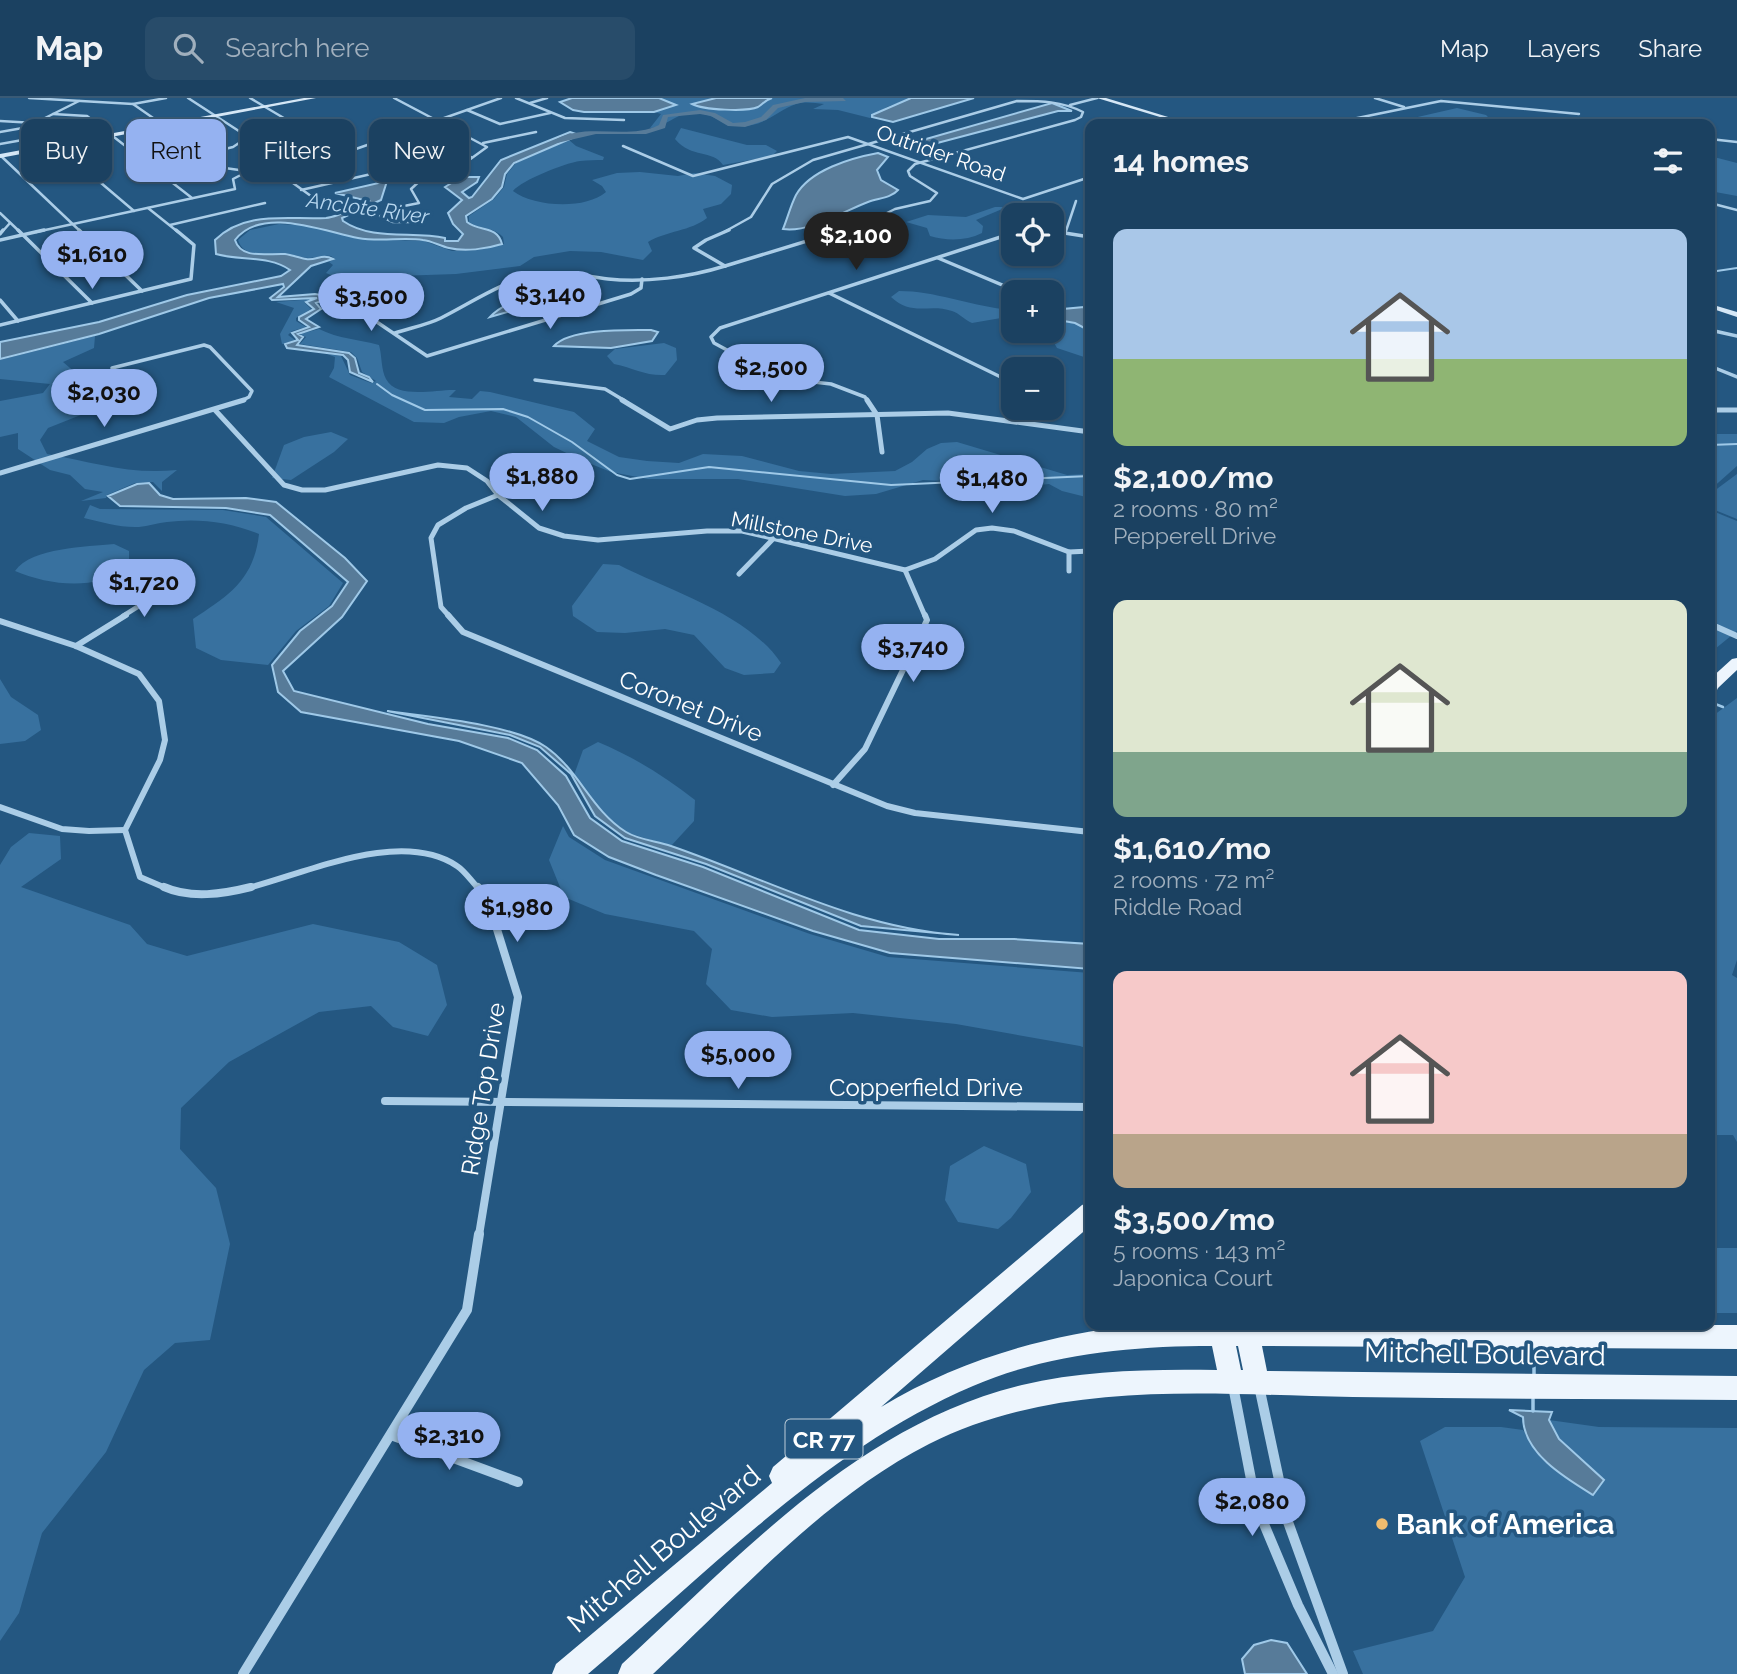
<!DOCTYPE html>
<html lang="en">
<head>
<meta charset="utf-8">
<style>
	body { margin:0; font-family:Raleway,sans-serif; background:#284c6a; color:#f1f3f6; height:100vh; display:flex; flex-direction:column; font-size:26px; white-space:nowrap }
	* { box-sizing:border-box; margin:0 }
	p { font-size:23px; color:#a0afbd }
	.icon { flex:none; width:38px; height:38px; fill:none; stroke:currentColor; stroke-width:2; stroke-linecap:round; stroke-linejoin:round }
	.map { position:relative; flex:1; overflow:hidden }
	.sheet { position:absolute; left:1085px; top:21px; width:630px; height:1211px; display:flex; flex-direction:column; background:#1b4161; border-radius:14px; box-shadow:0 2px 5px #0004,0 0 0 2px #395a76 }
	.sheet>* { flex:none }
	.guide { position:absolute; left:21px; top:21px; width:665px; height:63px; display:flex; gap:14px }
	.buttons { position:absolute; left:1001px; top:105px; display:grid; gap:14px }
	.buttons a { display:grid; place-items:center; width:63px; height:63px; border-radius:14px; background:#1b4161; box-shadow:0 2px 5px #0004,0 0 0 2px #395a76; font-size:35px }
	.price { position:absolute; translate:-50% -60px; padding:0 16px; border-radius:24px; background:#95b2f1; color:#111; font-size:23px; line-height:46px; filter:drop-shadow(0 2px 4px #0008) }
	.price::after { content:''; position:absolute; left:50%; top:42px; width:21px; height:16px; margin-left:-10px; background:inherit; clip-path:polygon(0 0,100% 0,50% 100%) }
	.price.current { background:#222; color:#fff }
	ul { padding:0; list-style:none }
	li { display:grid; align-content:center; gap:14px; height:371px; padding:0 28px }
	li span { display:grid; place-items:center; height:217px; border-radius:14px; color:#555 }
	li>.icon { margin-inline-start:auto }
	span .icon { width:126px; height:126px; fill:#fffc; stroke-width:1 }
	li b { font-size:30px }
	h2 { display:flex; justify-content:space-between; align-items:center; height:84px; padding:0 28px; font-size:30px }
	.pill { padding:0 24px; border-radius:14px; background:#1b4161; box-shadow:0 2px 5px #0004,0 0 0 2px #395a76; font-size:24px; line-height:63px }
	.pill.current { background:#95b2f1; color:#111 }
	header { display:flex; align-items:center; gap:42px; box-sizing:border-box; height:98px; padding:0 35px; background:#1b4161; border-bottom:2px solid #395a76 }
	header strong { font-size:33px }
	nav { display:flex; gap:38px; margin-inline-start:auto; font-size:24px }
	.search { width:490px; height:63px; background:#284c6a; display:flex; align-items:center; gap:18px; box-sizing:border-box; padding:0 24px; border-radius:14px; color:#a0afbd; font-size:26px }
	.map>svg:first-child { display:block }
</style>
</head>
<body>
<header>
<strong>Map</strong>
<div class="search"><svg class="icon" aria-label="search" viewBox="0 0 24 24"><circle cx="10" cy="10" r="6"/><path d="M15 15l6 6"/></svg>Search here</div>
<nav><a>Map</a><a>Layers</a><a>Share</a></nav>
</header>
<div class="map">
<svg width="1737" height="1576" viewBox="0 0 1737 1576">
	<rect width="100%" height="100%" fill="#245781"/>
	<!-- green -->
	<g fill="#38719f">
		<path d="M659,0h57l-22,6 26,5h23l16,-3 13,-8h139l-24,9 -17,11 -32,-8 -25,-1 11,-5c-9,-1 -20,-3 -28,0 -15,5 -28,18 -44,21 -29,5 -32,-11 -57,-12 -19,-1 -28,14 -45,15l11,-14 -7,-2 21,-7z"/>
		<polygon points="1457,10 1486,17 1492,23 1511,24 1547,19 1585,26 1387,26"/>
		<path d="M681,30l66,17h19l11,6 -5,5 -49,9c-11,-16 -31,-6 -48,-26z"/>
		<path d="M569,42l7,6 28,11 -1,3c-7,0 -15,0 -23,1 -15,2 -58,19 -67,30 21,16 72,19 93,1l-4,-6 -10,-6 25,-7 23,-1 38,4 16,-3 21,3 17,9 -1,9 -10,10 -18,5 4,9c-16,13 -41,13 -59,24l4,9 -9,9 -42,-8 -31,-1 -36,6 -14,9 -64,8 -118,4 -12,-5 7,-8 -4,-3 6,-3 -4,-3c-8,-1 -14,2 -22,2 -7,0 -14,-4 -22,-4 -16,-2 -43,6 -49,-14l12,-10 29,-6 31,2 50,13 64,2 28,10 26,-1 26,-6 -1,-7c-11,-11 -22,-7 -34,-15v-6l25,-17 10,-12 3,-13 9,-11z"/>
		<polygon points="1710,58 1737,65 1737,98 1710,93"/>
		<path d="M995,109h12l-31,13 7,6 -1,7c-16,8 -35,8 -52,3l-3,-8 -21,-6 22,-7 38,2z"/>
		<path d="M899,193c36,0 69,14 104,18l-1,1 11,5v5l-12,-2 -29,5c-7,-3 -13,-10 -20,-12 -23,-8 -40,6 -61,-14z"/>
		<polygon points="314,201 304,204 311,211 296,220 296,223 306,229 292,233 288,237 295,242 282,246 280,236 294,210 276,204"/>
		<polygon points="1052,221 1075,225 1090,233 1090,261 1057,250 1052,241"/>
		<path d="M319,231c20,10 39,10 60,16 3,10 2,25 7,34 11,21 51,10 70,11l-7,7 23,2 8,-8 10,1 84,20 21,17 -8,12 32,16 28,4 32,2 24,-9 39,2 57,15 32,3 64,-3 17,-9 15,-13 14,-6 16,-1 110,33 23,-1v24l-28,-7 -13,-7 -55,6 -48,-9 -23,-1 -47,14 -31,2 -107,-17h-90l-37,-7 -30,-12 -27,-13 -38,-30 -25,-6 -32,6 -15,6 -30,-1 -85,-45 5,-9 1,-11 -8,-3 14,2 9,19 21,8 5,-2 -14,-9 -5,-14 -6,-6 -51,-8 6,-7 -6,-3z"/>
		<path d="M95,238l-1,12 -31,14 48,41 -63,25 -8,12 7,14c46,8 82,21 130,16l-15,12v9l-9,-9 -18,1 -28,12 -1,3 -25,3 22,-9 -18,-3 -15,-14 -20,-5 -32,-21v-16l-18,4v-36l43,-8 7,-9 -50,-5v-19z"/>
		<path d="M664,245l12,5 1,12 -12,15c-20,1 -31,-7 -51,-11l-7,-8 8,-7z"/>
		<polygon points="331,334 348,341 334,354 291,382 272,380 284,347 304,339"/>
		<polygon points="1710,336 1737,336 1737,368 1710,392"/>
		<polygon points="1737,376 1737,421 1710,410 1710,396"/>
		<path d="M90,407l10,4 123,1 43,7 77,66 -14,23 -33,25 -28,34 -47,-5 -25,-12 -3,-29c35,-23 61,-39 66,-85 -29,-12 -61,-16 -92,-12 -9,1 -19,4 -28,5 -18,1 -37,-5 -55,-9z"/>
		<polygon points="1710,412 1737,423 1737,533 1710,555"/>
		<path d="M114,446l15,7v18c-35,21 -78,17 -114,2 17,-24 72,-24 99,-27z"/>
		<path d="M603,466l16,1c51,26 129,49 162,98l-7,10 -30,2 -19,-7 -31,-33 -29,-6 -40,4 -28,-1 -24,-16 -1,-10z"/>
		<polygon points="0,581 11,599 38,617 41,632 25,643 0,646"/>
		<polygon points="1737,600 1737,862 1732,877 1737,880 1737,1044 1733,1037 1710,1037 1710,620"/>
		<path d="M598,644c36,15 66,34 97,58l-1,21 -23,25 -43,-13 -30,-23 -24,-35 9,-25z"/>
		<polygon points="563,728 569,739 605,762 810,836 888,859 1090,875 1090,952 1080,948 956,926 853,915 772,919 731,912 706,886 712,851 694,833 605,816 564,799 549,762"/>
		<polygon points="29,735 60,738 61,761 21,789 130,827 147,846 187,858 313,826 399,844 437,867 447,907 428,938 393,929 371,908 319,914 229,964 181,1010 180,1051 216,1090 230,1146 210,1242 175,1245 144,1272 106,1354 42,1435 19,1515 0,1543 0,767 11,749"/>
		<polygon points="984,1048 1026,1066 1031,1094 1011,1120 998,1131 958,1124 945,1102 950,1068"/>
		<rect x="1710" y="1150" width="27" height="65"/>
		<polygon points="1549,1322 1599,1329 1737,1330 1737,1576 1363,1576 1353,1553 1433,1533 1465,1479 1420,1343 1445,1329 1501,1329 1523,1332 1537,1354 1589,1368 1559,1341"/>
	</g>
	<!-- water -->
	<g fill="#577b99" stroke="#9fc9e8" stroke-width="2">
		<polygon points="572,0 659,0 676,7 654,14 584,14 573,12 560,4"/>
		<path d="M716,0h56c-7,2 -9,6 -14,9 -11,5 -55,3 -66,-3z"/>
		<polygon points="911,0 974,0 893,24 872,19 872,17"/>
		<polygon points="1052,5 1072,13 1058,13 911,52 898,49"/>
		<path d="M570,34l9,3 -65,28 -9,11 -3,13 -10,12 -26,17 1,6c13,10 30,3 35,22 -16,5 -37,8 -53,4 -9,-2 -17,-7 -26,-8 -21,-3 -43,2 -65,-2 -33,-6 -96,-33 -123,2 6,20 33,13 50,14 7,1 15,4 21,5 10,2 16,-6 27,0l-22,7 -33,31 37,-3 18,3 -17,6 5,6 -15,10 13,8 -21,7 5,3 -6,8 52,8 6,5 4,15 10,4 4,5 -23,-10 -2,-12 -5,-5 -56,-7 -2,-4 13,-4 -6,-7 17,-6 -10,-7v-3l15,-8 -8,-7 11,-4 -45,2 -2,-2 14,-11 -1,-3 -74,14 -110,36 -99,25v-17l99,-20 88,-27 94,-19 9,-6c-21,-15 -50,-9 -74,-16l-1,-14c30,-30 73,-20 111,-22 13,-1 30,-12 42,-17l-33,-8 52,-12 -6,19 -39,18 1,3c29,20 69,10 102,17v3h13l5,-7 -10,-10 -5,-11 14,-13 -17,-13 16,-10h18l-2,5 -15,10 7,6 3,-1 29,-37z"/>
		<path d="M878,55l10,4 -11,13 4,10 17,10c-7,8 -19,8 -30,12 -24,9 -59,31 -85,27 5,-12 7,-22 13,-34 14,-25 55,-37 82,-42z"/>
		<path d="M558,190l20,4 -88,25c12,-13 49,-29 68,-29z"/>
		<polygon points="1084,209 1090,210 1090,233 1075,225 1052,221 1052,212"/>
		<path d="M651,232l7,2 -6,9 -41,7 -57,-2c16,-18 74,-16 97,-16z"/>
		<polygon points="149,385 160,397 173,401 246,400 276,404 345,460 367,483 342,519 283,573 294,593 428,626 508,640 537,652 566,678 590,720 622,743 703,769 859,832 939,841 1014,841 1090,846 1090,871 890,855 813,833 656,777 609,759 574,737 558,707 522,665 459,643 301,614 278,594 272,567 300,533 332,508 348,484 270,417 226,410 120,408 108,398 137,386"/>
		<path d="M387,613c42,6 125,13 159,36 33,23 45,63 80,85 13,8 31,9 45,14 96,33 185,82 288,89l-98,-9 -155,-62 -81,-26 -30,-22 -24,-42 -31,-27 -30,-12z"/>
		<path d="M1509,1312l43,2 -3,8 10,19 45,41 -11,15c-28,-17 -70,-42 -70,-78z"/>
		<polygon points="1271,1542 1287,1545 1307,1576 1245,1576 1242,1561 1254,1547"/>
	</g>
	<g fill="none" stroke-linecap="round" stroke-linejoin="round">
		<!-- stream-far2 -->
		<g stroke="#9fc9e8" stroke-width="2">
			<polyline points="1710,174 1737,170"/>
			<polyline points="377,286 392,297 425,312 503,311 528,319 572,344 617,377 630,381 709,369 891,387 1090,378"/>
			<polyline points="1710,347 1737,346"/>
		</g>
		<!-- stream-far1 -->
		<polyline stroke="#9fc9e8" stroke-width="2.5" points="1710,604 1723,609"/>
		<!-- stream -->
		<g stroke="#9fc9e8" stroke-width="3.5">
			<polyline points="1534,1249 1534,1277"/>
			<polyline points="1533,1301 1533,1313"/>
		</g>
		<!-- river -->
		<path fill="#577b99" fill-rule="evenodd" d="M805,0h38l3,3 -41,1 -27,6 -12,12 -21,7 -17,-1 -17,-10 -11,-2 -32,3 -3,11 -19,6h-50l-39,9 -4,-2c33,-20 73,0 106,-16l4,-10 37,-5 15,3 18,10 12,-1 16,-5 12,-12z"/>
		<!-- street-far5 -->
		<g stroke="#abcde7" stroke-width="2.5">
			<polyline points="29,0 133,6 225,70 246,73"/>
			<polyline points="188,0 245,37 245,41 233,49 205,56"/>
			<polyline points="394,0 487,49 465,65 425,78 411,91 419,105 394,110 380,118 393,124 419,124"/>
			<polyline points="516,0 565,20 624,22"/>
			<polyline points="1375,0 1404,9"/>
			<polyline points="530,5 547,0"/>
			<polyline points="133,6 166,0"/>
			<polyline points="1070,7 1097,0"/>
			<polyline points="467,12 500,26 550,15"/>
			<polyline points="53,16 87,18 192,100"/>
			<polyline points="0,23 35,25"/>
			<polyline points="35,25 34,28 134,113"/>
			<polyline points="35,25 79,3"/>
			<polyline points="1328,26 1441,3 1579,16"/>
			<polyline points="0,34 34,28"/>
			<polyline points="403,35 452,57 471,59"/>
			<polyline points="1710,41 1737,44"/>
			<polyline points="483,45 536,34"/>
			<polyline points="0,46 45,38"/>
			<polyline points="371,47 408,64"/>
			<polyline points="623,48 693,78 848,39 1023,101 1090,79"/>
			<polyline points="1,58 81,134"/>
			<polyline points="286,80 311,73 353,52 501,0"/>
			<polyline points="286,80 322,106"/>
			<polyline points="301,92 389,72 446,54"/>
			<polyline points="1710,105 1737,112"/>
			<polyline points="148,110 178,134"/>
			<polyline points="0,115 20,134"/>
			<polyline points="170,127 265,105"/>
			<polyline points="1052,133 1060,134"/>
			<polyline points="1066,133 1076,103"/>
			<polyline points="2,134 10,125"/>
			<polyline points="36,134 235,91 233,81 285,54 300,42 299,29 250,0"/>
			<path d="M724,134l27,-15 21,-33 41,-24 204,-59c25,0 44,0 66,11l-2,5 -6,3 -160,44 -7,7 2,5 27,17 -7,8 -35,8 -30,15 -27,8"/>
		</g>
		<!-- street-far4 -->
		<g stroke="#abcde7" stroke-width="3.5">
			<polyline points="18,132 92,205"/>
			<polyline points="79,132 142,193"/>
			<polyline points="1052,133 1090,139"/>
			<polyline points="0,136 3,132"/>
			<polyline points="0,142 44,132"/>
			<polyline points="938,160 1019,194"/>
			<polyline points="725,168 694,150 706,142 729,132"/>
			<polyline points="725,168 843,132"/>
			<polyline points="829,195 1013,285"/>
			<polyline points="383,200 366,214 368,218 427,258 631,196 641,190 642,181"/>
			<polyline points="0,202 18,223"/>
			<polyline points="0,227 191,181 194,147 176,132"/>
			<polyline points="1710,232 1737,238"/>
			<path d="M395,235c15,-5 32,-8 46,-15 32,-16 61,-37 98,-44 26,-4 43,2 69,5 37,4 82,-2 117,-13"/>
			<polyline points="1710,268 1737,279"/>
			<polyline points="112,270 204,247 210,249 252,293 249,299 241,303"/>
			<polyline points="535,282 605,291 625,303"/>
			<polyline points="868,303 865,299 831,286 779,280 714,245 711,239 720,230 1013,135"/>
		</g>
		<!-- street-far3 -->
		<g stroke="#abcde7" stroke-width="5">
			<polyline points="622,302 670,331 697,322 717,320 948,315 1090,334"/>
			<polyline points="867,302 877,317 882,354"/>
			<polyline points="215,312 284,387 302,392 325,392 438,367 467,370 487,383 498,397 539,430 564,438 598,442 707,433 742,433 905,472 935,461 976,432 992,430 1014,433 1069,454 1090,453"/>
			<polyline points="1710,312 1737,312"/>
			<polyline points="1021,324 1030,310"/>
			<polyline points="0,375 244,302"/>
			<polyline points="1069,454 1069,473"/>
			<polyline points="905,472 925,518"/>
			<polyline points="739,476 773,441"/>
			<polyline points="123,518 185,479 189,472"/>
			<polyline points="449,518 441,509 431,440 438,427 466,410 498,397"/>
		</g>
		<!-- street-far2 -->
		<g stroke="#abcde7" stroke-width="6">
			<polyline points="448,517 463,534 887,708 915,715 1090,734"/>
			<polyline points="0,523 76,548 139,576 159,603 165,642 160,662 125,732 140,779 168,791"/>
			<polyline points="1710,526 1737,538"/>
			<polyline points="76,548 126,517"/>
			<polyline points="833,687 865,651 927,522 925,517"/>
			<polyline points="0,709 62,731 89,733 125,732"/>
			<path d="M244,791c61,-15 156,-61 213,-23 8,5 15,16 22,23"/>
		</g>
		<!-- street-far1 -->
		<g stroke="#abcde7" stroke-width="8">
			<path d="M164,789c27,12 59,7 87,0"/>
			<polyline points="478,789 487,799 518,899 479,1137"/>
			<polyline points="385,1003 1090,1009"/>
		</g>
		<!-- street -->
		<g stroke="#abcde7" stroke-width="10">
			<polyline points="1233,1288 1256,1407 1298,1507 1333,1576"/>
			<polyline points="1259,1288 1288,1424 1343,1576"/>
			<polyline points="391,1337 518,1384"/>
			<polyline points="243,1576 467,1212 479,1136"/>
		</g>
		<!-- secondary -->
		<g fill="#d5e7f6" fill-rule="evenodd">
			<polygon points="304,0 316,0 0,60 0,56"/>
			<polygon points="1097,0 1106,0 1191,26 1183,26"/>
			<polygon points="1710,206 1737,214 1737,219 1710,210"/>
		</g>
		<!-- primary -->
		<g fill="#edf5fd" fill-rule="evenodd">
			<polygon points="1737,560 1737,572 1718,590 1715,596 1710,598 1710,581 1732,561"/>
			<path d="M1090,1104v24l-209,181c78,-47 163,-71 253,-82h603v24l-475,-3 5,25 470,5v24c-128,-1 -256,-1 -384,-3 -142,-2 -292,-19 -424,47 -106,54 -190,150 -276,230h-35l4,-10c120,-110 236,-239 400,-279 63,-15 130,-16 195,-15l-5,-24c-80,0 -165,8 -239,40 -148,63 -264,186 -385,288h-36l4,-10 216,-181 -3,-7 4,-9 309,-262zM1236,1248h2l5,24h-2z"/>
		</g>
	</g>
	<!-- markers -->
	<circle fill="#f1bd6f" stroke="#245781" stroke-width="2.5" cx="1382" cy="1426" r="7"/>
	<g text-anchor="middle" dominant-baseline="central" stroke-width="7" stroke-linejoin="round" paint-order="stroke">
		<!-- far-street labels -->
		<g font-size="21" fill="#fff" stroke="#245781">
			<text transform="translate(941 55) rotate(19)">Outrider Road</text>
			<text transform="translate(802 434) rotate(11)">Millstone Drive</text>
		</g>
		<!-- far-water labels -->
		<g font-size="21" font-style="italic" fill="#b7d7ef" stroke="#245781">
			<text transform="translate(368 110) rotate(8)">Anclote River</text>
		</g>
		<!-- shield labels -->
		<rect fill="#245781" stroke="#bdcdd9" stroke-width="2" x="785.5" y="1321.5" width="77" height="39" rx="5"/>
		<g font-size="23" font-weight="bold" fill="#fff">
			<text x="824" y="1341">CR 77</text>
		</g>
		<!-- street labels -->
		<g font-size="24" fill="#fff" stroke="#245781">
			<text transform="translate(691 608) rotate(22)">Coronet Drive</text>
			<text x="926" y="989">Copperfield Drive</text>
			<text transform="translate(483 991) rotate(-81)">Ridge Top Drive</text>
		</g>
		<!-- near-street labels -->
		<g font-size="28" fill="#fff" stroke="#245781">
			<text transform="translate(1485 1256) rotate(1)">Mitchell Boulevard</text>
			<text transform="translate(664 1451) rotate(-40)">Mitchell Boulevard</text>
		</g>
		<!-- near-poi labels -->
		<g font-size="28" font-weight="bold" fill="#fff" stroke="#245781" text-anchor="start">
			<text x="1396" y="1426">Bank of America</text>
		</g>
	</g>
</svg>
<div class="buttons">
<a><svg class="icon" aria-label="locate" viewBox="0 0 24 24"><circle cx="12" cy="12" r="6"/><path d="M12 2v4M12 18v4M2 12h4M18 12h4"/></svg></a>
<a>+</a>
<a>−</a>
</div>
<b class="price current" style="left:856px;top:174px">$2,100</b>
<b class="price" style="left:92px;top:193px">$1,610</b>
<b class="price" style="left:550px;top:233px">$3,140</b>
<b class="price" style="left:371px;top:235px">$3,500</b>
<b class="price" style="left:771px;top:306px">$2,500</b>
<b class="price" style="left:104px;top:331px">$2,030</b>
<b class="price" style="left:542px;top:415px">$1,880</b>
<b class="price" style="left:992px;top:417px">$1,480</b>
<b class="price" style="left:144px;top:521px">$1,720</b>
<b class="price" style="left:913px;top:586px">$3,740</b>
<b class="price" style="left:517px;top:846px">$1,980</b>
<b class="price" style="left:738px;top:993px">$5,000</b>
<b class="price" style="left:449px;top:1374px">$2,310</b>
<b class="price" style="left:1252px;top:1440px">$2,080</b>
<div class="guide">
<a class="pill">Buy</a>
<a class="pill current">Rent</a>
<a class="pill">Filters</a>
<a class="pill">New</a>
</div>
<section class="sheet">
<h2>14 homes<svg class="icon" aria-label="filters" viewBox="0 0 24 24"><path d="M4 7h16M4 17h16"/><circle cx="9" cy="7" r="2"/><circle cx="15" cy="17" r="2"/></svg></h2>
<ul>
<li><span style="background:linear-gradient(#a9c7e8 60%,#8fb573 0)"><svg class="icon" aria-label="home" viewBox="0 0 24 24"><path d="M3 11l9-7 9 7M6 9v11h12V9"/></svg></span><div><b>$2,100/mo</b><p>2 rooms · 80 m²</p><p>Pepperell Drive</p></div></li>
<li><span style="background:linear-gradient(#dfe7d0 70%,#7fa58c 0)"><svg class="icon" aria-label="home" viewBox="0 0 24 24"><path d="M3 11l9-7 9 7M6 9v11h12V9"/></svg></span><div><b>$1,610/mo</b><p>2 rooms · 72 m²</p><p>Riddle Road</p></div></li>
<li><span style="background:linear-gradient(#f6c9c9 75%,#b9a48a 0)"><svg class="icon" aria-label="home" viewBox="0 0 24 24"><path d="M3 11l9-7 9 7M6 9v11h12V9"/></svg></span><div><b>$3,500/mo</b><p>5 rooms · 143 m²</p><p>Japonica Court</p></div></li>
</ul>
</section>
</div>
</body>
</html>
